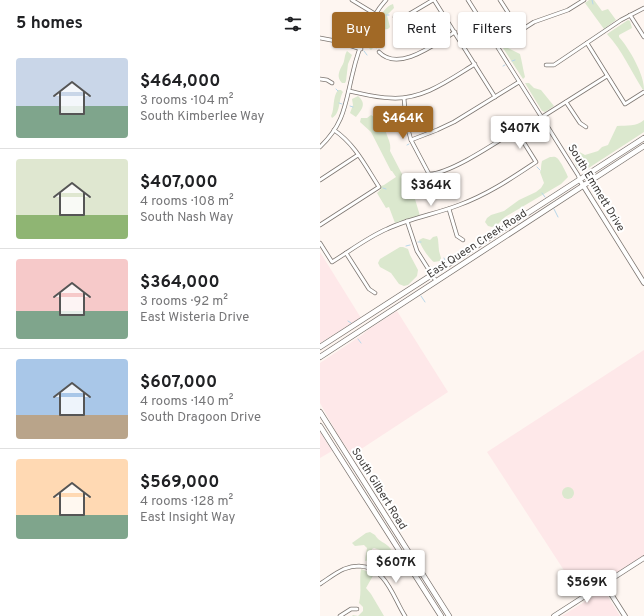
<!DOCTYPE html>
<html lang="en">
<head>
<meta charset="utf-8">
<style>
	body { margin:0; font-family:Overpass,sans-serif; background:#f2f2f2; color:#202124; height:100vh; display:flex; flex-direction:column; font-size:15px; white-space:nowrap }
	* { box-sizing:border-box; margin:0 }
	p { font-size:13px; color:#757577 }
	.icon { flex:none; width:22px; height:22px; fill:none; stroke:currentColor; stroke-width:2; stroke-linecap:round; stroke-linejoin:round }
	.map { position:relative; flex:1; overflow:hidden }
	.drawer { display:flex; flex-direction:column; background:#fff; width:320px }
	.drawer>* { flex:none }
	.guide { position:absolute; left:12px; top:12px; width:252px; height:36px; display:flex; gap:8px }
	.price { position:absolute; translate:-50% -34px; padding:0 9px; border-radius:4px; background:#fff; color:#222; font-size:13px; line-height:26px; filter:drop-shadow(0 1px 2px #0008) }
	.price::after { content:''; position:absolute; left:50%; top:24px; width:12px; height:9px; margin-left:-6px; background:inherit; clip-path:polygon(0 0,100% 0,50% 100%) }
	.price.active { background:#a16926; color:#fff }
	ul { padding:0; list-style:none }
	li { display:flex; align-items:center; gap:12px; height:100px; padding:0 16px }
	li+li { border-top:1px solid #e0e0e0 }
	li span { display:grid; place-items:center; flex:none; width:112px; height:80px; border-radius:4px; color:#555 }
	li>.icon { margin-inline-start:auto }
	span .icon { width:48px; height:48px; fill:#fffc; stroke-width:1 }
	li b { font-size:17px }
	h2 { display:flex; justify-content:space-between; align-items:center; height:48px; padding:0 16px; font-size:17px }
	.tag { padding:0 14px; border-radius:4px; background:#fff; box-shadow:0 1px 3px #0004; font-size:14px; line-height:36px }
	.tag.active { background:#a16926; color:#fff }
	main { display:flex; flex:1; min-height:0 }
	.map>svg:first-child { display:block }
</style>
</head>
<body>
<main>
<section class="drawer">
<h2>5 homes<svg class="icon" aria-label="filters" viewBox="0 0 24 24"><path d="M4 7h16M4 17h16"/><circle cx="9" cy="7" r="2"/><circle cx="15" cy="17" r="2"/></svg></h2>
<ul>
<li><span style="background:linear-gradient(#c9d6e8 60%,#7fa58c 0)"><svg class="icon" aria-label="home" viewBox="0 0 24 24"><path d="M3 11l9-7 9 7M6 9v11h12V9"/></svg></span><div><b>$464,000</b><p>3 rooms · 104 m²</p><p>South Kimberlee Way</p></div></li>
<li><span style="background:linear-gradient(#dfe7d0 70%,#8fb573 0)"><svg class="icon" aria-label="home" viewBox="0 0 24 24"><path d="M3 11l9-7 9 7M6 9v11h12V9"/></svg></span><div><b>$407,000</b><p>4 rooms · 108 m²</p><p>South Nash Way</p></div></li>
<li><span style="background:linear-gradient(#f6c9c9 65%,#7fa58c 0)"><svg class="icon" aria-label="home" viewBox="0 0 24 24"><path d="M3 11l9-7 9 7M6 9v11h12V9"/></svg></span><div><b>$364,000</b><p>3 rooms · 92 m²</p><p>East Wisteria Drive</p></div></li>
<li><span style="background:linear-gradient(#a9c7e8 70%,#b9a48a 0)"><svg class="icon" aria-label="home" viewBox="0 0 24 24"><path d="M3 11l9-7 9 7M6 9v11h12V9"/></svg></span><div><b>$607,000</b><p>4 rooms · 140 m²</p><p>South Dragoon Drive</p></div></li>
<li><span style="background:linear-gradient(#ffd9b3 70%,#7fa58c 0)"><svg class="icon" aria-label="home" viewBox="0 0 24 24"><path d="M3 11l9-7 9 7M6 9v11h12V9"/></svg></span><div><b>$569,000</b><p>4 rooms · 128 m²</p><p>East Insight Way</p></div></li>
</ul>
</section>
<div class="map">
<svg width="324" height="616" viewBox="0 0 324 616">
	<rect width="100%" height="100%" fill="#fef6f1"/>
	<!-- commercial -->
	<g fill="#fee8e9">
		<polygon points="0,252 41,318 0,343"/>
		<polygon points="77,311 128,392 32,455 19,437 0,403 0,363 42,335 49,329 60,322"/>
		<polygon points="324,350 324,558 262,598 167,452"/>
		<polygon points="0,431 12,451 0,458"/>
		<polygon points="282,591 285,592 300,616 242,616"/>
	</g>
	<!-- green -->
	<g fill="#dbe8ce">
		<polygon points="269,0 274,0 282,11 288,9 296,20 284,29 265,3"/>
		<path d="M73,4l1,4 -7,7 3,12 -2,2 -8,1 -1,2v10l-8,8 -3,-3c6,-11 11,-39 25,-43z"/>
		<polygon points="42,18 45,18 46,19 39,38 36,39 32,36"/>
		<path d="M308,20l2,1 2,7 -13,7v2c10,11 25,37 25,52l-1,1c-12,-19 -21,-40 -36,-56z"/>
		<path d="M186,47l14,7c2,8 3,15 5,23l-2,2 -20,-31z"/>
		<path d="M27,51l5,4 -4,9 -2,17 -1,2h-3c-6,-6 -3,-12 1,-19 2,-4 1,-8 4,-13z"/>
		<polygon points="205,83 209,83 214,88 221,90 234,106 225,112 222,111"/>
		<path d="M18,90h3l2,2c-5,8 -2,21 -11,26l-1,-2c4,-8 1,-18 7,-26z"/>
		<path d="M38,96c9,8 4,13 -2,21l-6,-4 3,-8 -1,-6z"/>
		<path d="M51,115l5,3h9c1,4 0,7 0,10 1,8 7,15 5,23l12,23 11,12 13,-6 2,-3 5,1 4,15 -22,6 5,17 -25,7 -6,-16 -3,1 -9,-15 4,-4v-3l3,-1 12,-8 -4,-6h-1l-20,-39 -11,-10 1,-4h6z"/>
		<path d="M324,120v12l-60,39 -6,-2 -5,-10 1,-1 -1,-2h-2l-3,-6 6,-1 11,6 13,-4 4,-4 6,-2 9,-19c10,-1 19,1 27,-6z"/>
		<path d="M230,157c2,0 5,-1 7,1 3,2 10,16 11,19l-7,7 -56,33 -7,7 -6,3 -4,-1 -3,-4 2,-4 4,-3 13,-4 15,-11 17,-8 5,-4 3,-5 -4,-11 1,-2c0,-3 0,-5 1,-9z"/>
		<path d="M117,236l1,3 1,12 2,7 -1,3 -6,1c-4,-2 -14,-17 -15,-22l4,-2 7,2 3,-3z"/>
		<polygon points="80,247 83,247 88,249 90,255 98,270 97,276 88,285 84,286 79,284 71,273 60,267 58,263 60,259"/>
		<circle cx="248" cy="493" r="6"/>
		<path d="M50,532l5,3c5,9 17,8 18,21l-2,1 -5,-5 -12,-4 -2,1 -2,11 -5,1 2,-13 -3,-3 -9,1 -3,-3 14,-10z"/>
		<path d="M41,569l13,5 -8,14 5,6 13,22h-32l1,-1 5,1 5,-5v-4l-4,-4c3,-11 0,-23 2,-34z"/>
	</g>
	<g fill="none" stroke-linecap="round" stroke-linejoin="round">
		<!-- stream -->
		<g stroke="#b7d7ea" stroke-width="1">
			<polyline points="272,0 273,4"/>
			<polyline points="66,15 69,15"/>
			<polyline points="58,17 61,18"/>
			<polyline points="45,18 46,13"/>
			<polyline points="54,45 56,48"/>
			<polyline points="44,51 47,55"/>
			<polyline points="192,61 195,60"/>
			<polyline points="183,66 185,65"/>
			<polyline points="16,89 18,91"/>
			<polyline points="19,103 22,104"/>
			<polyline points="30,106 33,107"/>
			<polyline points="87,145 89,144"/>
			<polyline points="257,166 261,163"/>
			<polyline points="217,167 220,170"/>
			<polyline points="63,188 66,189"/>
			<polyline points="222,193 225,197"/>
			<polyline points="234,209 238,217"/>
			<polyline points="98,242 101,242"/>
			<polyline points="86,246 90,245"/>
			<polyline points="124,258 125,260"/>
			<polyline points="101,296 105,302"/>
			<polyline points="28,321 31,323"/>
			<polyline points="38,339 41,343"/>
		</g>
		<defs>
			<g id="street">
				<polyline points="32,0 55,14"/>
				<polyline points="114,0 175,97"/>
				<polyline points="148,0 258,175 260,180"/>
				<polyline points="180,0 200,31 214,22 248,10 264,0"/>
				<polyline points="310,15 324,37"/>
				<polyline points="75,17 81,18 86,16 113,0"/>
				<polyline points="166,29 189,15"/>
				<polyline points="0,38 16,41 41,49"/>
				<polyline points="267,43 305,104 324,92"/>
				<path d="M59,52c20,21 57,-9 76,-20"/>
				<polyline points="226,65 234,65 301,20 324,8"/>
				<polyline points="0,79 7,80 12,83"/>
				<path d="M29,91c14,3 28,7 42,7 32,2 58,-18 84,-34"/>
				<polyline points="246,102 260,123 266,127"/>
				<polyline points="222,117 287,76"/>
				<polyline points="91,140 117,130 134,122 199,82"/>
				<path d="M0,147c25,-24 25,-43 33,-75 5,-22 17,-55 33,-72"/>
				<polyline points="0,180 38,155"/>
				<polyline points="129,209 137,236 143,240"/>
				<polyline points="87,221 97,251 116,281"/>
				<path d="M0,225l59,-38c-13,-20 -24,-43 -45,-57"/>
				<path d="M0,243l12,19c18,-11 36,-25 55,-33 23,-11 49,-15 72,-24 28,-10 53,-27 77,-43l-20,-32c-19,12 -66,44 -87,44l-18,-34 -5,-18 -2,-24"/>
				<polyline points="26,253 49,289 55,293"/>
				<path d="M0,584c8,-5 15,-11 24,-15 5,-2 10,-3 15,-3 27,1 34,31 46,50"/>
				<polyline points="20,616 31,609 37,609"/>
			</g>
			<g id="secondary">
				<polyline points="261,182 324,283"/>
				<polyline points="284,583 305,616"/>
				<polyline points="234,616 324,558"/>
			</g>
			<g id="primary">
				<polyline points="0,347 324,138"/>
				<polyline points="0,357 324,146"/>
				<polyline points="0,412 129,616"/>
				<polyline points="0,426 121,616"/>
			</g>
		</defs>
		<!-- street casing -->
		<use href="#street" stroke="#7d7671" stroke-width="4.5"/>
		<!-- secondary casing -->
		<use href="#secondary" stroke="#7d7671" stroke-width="5.5"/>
		<!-- primary casing -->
		<use href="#primary" stroke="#7d7671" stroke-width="6"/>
		<!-- street -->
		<use href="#street" stroke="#fff" stroke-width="3"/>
		<!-- secondary -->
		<use href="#secondary" stroke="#fff" stroke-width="4"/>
		<!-- primary -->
		<use href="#primary" stroke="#fff" stroke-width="4.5"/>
	</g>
	<g text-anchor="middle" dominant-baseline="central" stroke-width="4" stroke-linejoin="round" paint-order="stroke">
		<!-- street labels -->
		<g font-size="11" fill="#3b3836" stroke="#fff">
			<text transform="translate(276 188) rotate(59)">South Emmett Drive</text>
			<text transform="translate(157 244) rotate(-33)">East Queen Creek Road</text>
			<text transform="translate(59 489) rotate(58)">South Gilbert Road</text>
		</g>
	</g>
</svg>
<b class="price active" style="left:83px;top:140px">$464K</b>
<b class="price" style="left:200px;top:150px">$407K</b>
<b class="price" style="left:111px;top:207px">$364K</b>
<b class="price" style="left:76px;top:584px">$607K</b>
<b class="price" style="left:267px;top:604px">$569K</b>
<div class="guide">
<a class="tag active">Buy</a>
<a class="tag">Rent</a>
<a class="tag">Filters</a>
</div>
</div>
</main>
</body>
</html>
